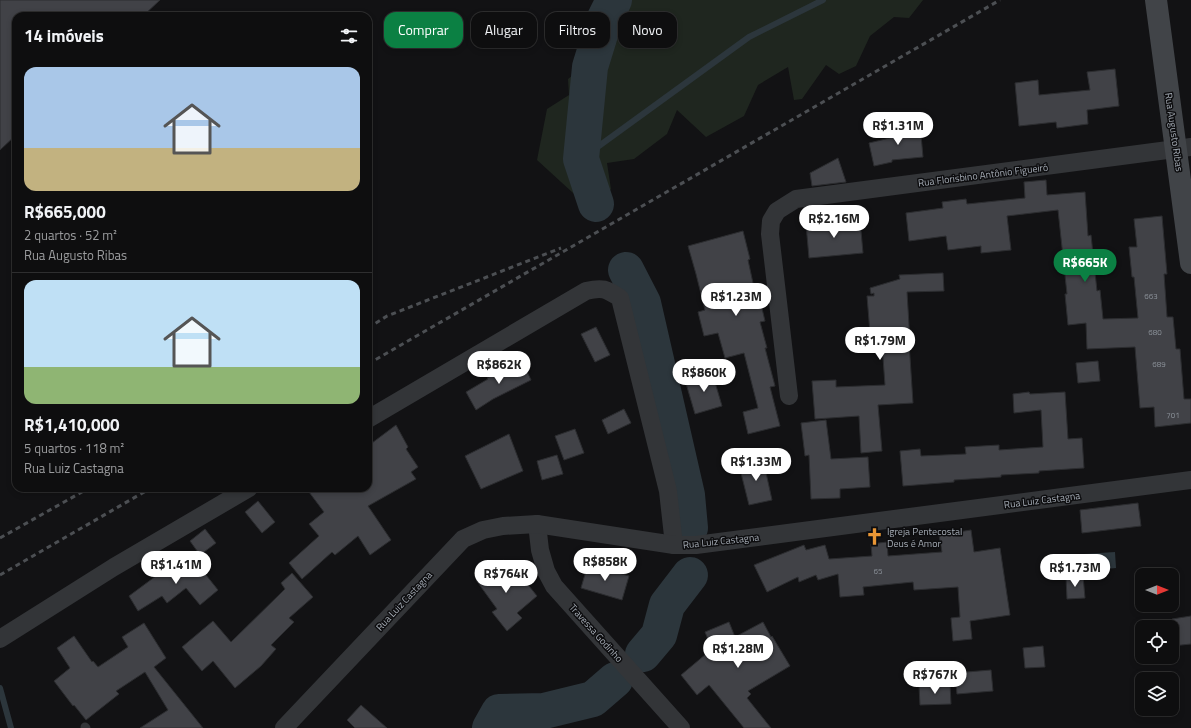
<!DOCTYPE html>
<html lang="pt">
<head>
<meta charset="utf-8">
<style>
	body { margin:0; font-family:"Titillium Web",sans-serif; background:#171718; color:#f1f3f6; height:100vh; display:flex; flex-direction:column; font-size:15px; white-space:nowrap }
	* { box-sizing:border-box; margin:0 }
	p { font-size:13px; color:#9b9c9e }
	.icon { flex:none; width:22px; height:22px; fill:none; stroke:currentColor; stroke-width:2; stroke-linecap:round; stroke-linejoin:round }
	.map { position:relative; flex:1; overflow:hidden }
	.side { position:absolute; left:12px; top:12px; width:360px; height:480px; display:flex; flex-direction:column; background:#0e0e0f; border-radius:12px; box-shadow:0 2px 6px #0003,0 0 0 1px #2e2e2f }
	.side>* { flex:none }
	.top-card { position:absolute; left:384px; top:12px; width:380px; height:36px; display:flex; gap:8px }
	.needle { width:26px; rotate:90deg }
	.controls { position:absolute; left:1135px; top:568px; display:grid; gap:8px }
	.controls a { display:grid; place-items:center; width:44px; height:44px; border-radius:8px; background:#0e0e0f; box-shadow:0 2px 6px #0003,0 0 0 1px #2e2e2f; font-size:20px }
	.price { position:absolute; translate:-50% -34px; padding:0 9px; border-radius:14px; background:#fff; color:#222; font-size:13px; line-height:26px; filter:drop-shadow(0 1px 2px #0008) }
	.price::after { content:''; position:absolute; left:50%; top:24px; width:12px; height:9px; margin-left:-6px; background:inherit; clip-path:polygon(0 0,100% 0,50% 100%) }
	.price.on { background:#0b8043; color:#fff }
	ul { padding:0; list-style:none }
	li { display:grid; align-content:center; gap:8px; height:212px; padding:0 12px }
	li+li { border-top:1px solid #2e2e2f }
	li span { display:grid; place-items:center; height:124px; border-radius:12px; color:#555 }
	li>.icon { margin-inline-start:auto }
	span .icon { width:72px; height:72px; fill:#fffc; stroke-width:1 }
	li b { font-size:17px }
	h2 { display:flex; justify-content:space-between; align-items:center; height:48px; padding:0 12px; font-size:17px }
	.pill { padding:0 14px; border-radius:12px; background:#0e0e0f; box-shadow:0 2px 6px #0003,0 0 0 1px #2e2e2f; font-size:14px; line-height:36px }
	.pill.on { background:#0b8043; color:#fff }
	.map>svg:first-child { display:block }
</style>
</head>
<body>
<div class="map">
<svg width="1191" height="728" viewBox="0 0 1191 728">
	<rect width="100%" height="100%" fill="#121214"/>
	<!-- green -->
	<polygon fill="#1f261f" points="596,0 923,0 909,18 894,17 870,36 856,66 839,74 826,65 802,99 794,100 788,67 758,85 744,116 706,137 677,110 667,134 634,159 607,163 611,189 600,201 584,203 537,160 547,109 569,95 568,79 592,60 584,47"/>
	<!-- water -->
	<polygon fill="#2c363c" points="1115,552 1116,568 1085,571 1084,554"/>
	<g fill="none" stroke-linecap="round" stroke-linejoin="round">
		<!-- stream -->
		<g stroke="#2c363c" stroke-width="6">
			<polyline points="581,159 749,37 823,0"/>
			<polyline points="0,688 11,728"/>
		</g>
		<!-- river -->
		<g stroke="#2c363c" stroke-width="36">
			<polyline points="596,204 581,159 590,67 605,18 614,0"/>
			<polyline points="626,270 643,303 687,495 690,528"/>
			<polyline points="643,654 659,635 667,605 690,575"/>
			<polyline points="490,728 499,712 544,711 593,699 615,680"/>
		</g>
	</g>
	<!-- building -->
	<g fill="#414247" stroke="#2c2d30">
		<polygon points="0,0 160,0 143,16 16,16 16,135 0,150"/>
		<polygon points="1115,69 1119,106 1087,110 1088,124 1057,128 1056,122 1019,126 1015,83 1038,80 1039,95 1090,90 1087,72"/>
		<polygon points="920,124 923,157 892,160 892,162 874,166 869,143 898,136 897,127"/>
		<polygon points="838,158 846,182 812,186 810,173"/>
		<polygon points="1046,180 1047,195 1085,192 1088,236 1091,235 1097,291 1100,290 1103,319 1138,318 1134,277 1132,277 1129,247 1137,247 1134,219 1162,216 1167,274 1164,274 1167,317 1173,317 1176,349 1180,349 1184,399 1191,399 1191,423 1155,427 1154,407 1140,408 1135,347 1087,349 1086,323 1068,325 1065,294 1067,294 1058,210 1007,216 1011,250 981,253 981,246 948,250 946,236 909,241 906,213 943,208 942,202 966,199 967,204 1025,198 1024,182"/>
		<polygon points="860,220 863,253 809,258 806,224"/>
		<polygon points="743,231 750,259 748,260 756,297 759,296 765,321 760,322 767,348 765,348 775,386 770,387 780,426 748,434 743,412 758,408 744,353 725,358 718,333 704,336 698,312 705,310 696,274 688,246"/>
		<polygon points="943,273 944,291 907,292 910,342 909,342 913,403 878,405 882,451 861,453 859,416 815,419 812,381 836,380 836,387 885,385 882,344 871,345 867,296 874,296 874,293 871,294 870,288 900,279 899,275"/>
		<polygon points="596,327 610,355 595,362 581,334"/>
		<polygon points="522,361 531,380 493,399 476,410 466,392 488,379 487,378"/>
		<polygon points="1098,361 1100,381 1078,383 1076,363"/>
		<polygon points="712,372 722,406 695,414 685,380"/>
		<polygon points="1029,392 1030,394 1065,392 1068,439 1082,438 1084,468 1039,471 1039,473 1001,475 1001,477 954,480 954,482 903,486 900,451 920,449 921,456 966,454 965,447 999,445 999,450 1043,447 1041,410 1014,413 1013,394"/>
		<polygon points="624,409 631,423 608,434 602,420"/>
		<polygon points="826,420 831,459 868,457 870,487 840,489 840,498 811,499 809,455 805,456 801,423"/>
		<polygon points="396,425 408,447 406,449 418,467 411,472 416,479 368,506 391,540 370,555 358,536 335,555 332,552 302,579 289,563 319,536 309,524 324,512 306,488 368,488 368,446"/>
		<polygon points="575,429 584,453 564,460 555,436"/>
		<polygon points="509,434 523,471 481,489 465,456"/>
		<polygon points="557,455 563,474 542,480 537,461"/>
		<polygon points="763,459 772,500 749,505 739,465"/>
		<polygon points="258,501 275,522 262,533 245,512"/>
		<polygon points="1138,503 1141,526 1082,533 1080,510"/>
		<polygon points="205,529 216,543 200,555 190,541"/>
		<polygon points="971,530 974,552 1000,548 1010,615 970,621 972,639 953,641 951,618 960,617 958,587 914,590 913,582 863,587 864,595 840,597 838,574 818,580 816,575 799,582 798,577 767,592 754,565 804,545 806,550 825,545 829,559 872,556 871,544 887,542 888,556 942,552 939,535"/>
		<polygon points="190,555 218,590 200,605 186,588 167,603 162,596 138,611 129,596 164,570 166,574"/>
		<polygon points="504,560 521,584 525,581 537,596 517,613 522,618 507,631 492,612 497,609 476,580"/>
		<polygon points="588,564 629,576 622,600 581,588"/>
		<polygon points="292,573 313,597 289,618 294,622 271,645 276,649 261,666 235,688 213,661 202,671 182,647 213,621 231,642 285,589 281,583"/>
		<polygon points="1083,576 1085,598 1067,599 1066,577"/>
		<polygon points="1191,616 1191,644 1172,646 1172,619"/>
		<polygon points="729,622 735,637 763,622 771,637 772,636 790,666 748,691 751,694 747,698 771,728 744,728 709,685 697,695 681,675 712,649 705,632"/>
		<polygon points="144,623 166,658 154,667 203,728 140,728 168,710 145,672 116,691 119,694 86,720 74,705 73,706 54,681 70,668 57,648 74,636 92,662 93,661 98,667 128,647 122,637"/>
		<polygon points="1043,646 1045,667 1025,668 1023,648"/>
		<polygon points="991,670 993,691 957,694 955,673"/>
		<polygon points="950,684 951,704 920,705 919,686"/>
		<polygon points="361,705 387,728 355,728 347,720"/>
	</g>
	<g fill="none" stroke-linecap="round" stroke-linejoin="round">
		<!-- lane -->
		<polyline stroke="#333538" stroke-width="9" points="85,727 86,728"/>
		<!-- street -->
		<g stroke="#333538" stroke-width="18">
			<polyline points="789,396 770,234 771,221 777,211 796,199 1191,147"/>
			<path d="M368,419l218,-128c17,-4 20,-2 34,7l48,193 6,54"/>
			<polyline points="537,524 540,550 546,571 554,586 681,728"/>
			<polyline points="0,639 114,567 249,488"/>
			<polyline points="284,728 463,539 483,530 503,526 537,524 674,545 696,545 1191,480"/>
		</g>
		<!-- secondary -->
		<polyline stroke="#414448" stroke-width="22" points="1156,0 1191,263"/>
		<!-- rail -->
		<g stroke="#4c4f53" stroke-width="3" stroke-dasharray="5 4" stroke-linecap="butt">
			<polyline points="368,328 387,316 561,248"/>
			<polyline points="368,364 1000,0"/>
			<polyline points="0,538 89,488"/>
			<polyline points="0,575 151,488"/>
		</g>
	</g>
	<!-- icons -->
	<defs>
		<symbol id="church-bare" viewBox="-9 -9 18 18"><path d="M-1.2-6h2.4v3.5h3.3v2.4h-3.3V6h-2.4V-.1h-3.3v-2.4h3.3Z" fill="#e99635" stroke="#0d0d0f" stroke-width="2.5" paint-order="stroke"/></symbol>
	</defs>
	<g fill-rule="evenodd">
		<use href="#church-bare" x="862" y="524" width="25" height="25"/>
	</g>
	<g text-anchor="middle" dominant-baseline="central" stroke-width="3" stroke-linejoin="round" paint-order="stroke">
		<!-- number labels -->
		<g font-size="8" fill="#8b9199">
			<text x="1151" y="296">663</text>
			<text x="1155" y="332">680</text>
			<text x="1159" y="364">689</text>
			<text x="1173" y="415">701</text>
			<text x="878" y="571">65</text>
		</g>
		<!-- street labels -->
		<g font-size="10" fill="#a4abb4" stroke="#0d0d0f">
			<text transform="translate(1174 132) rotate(82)">Rua Augusto Ribas</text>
			<text transform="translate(983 175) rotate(-7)">Rua Florisbino Antônio Figueiró</text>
			<text transform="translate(1042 500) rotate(-7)">Rua Luiz Castagna</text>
			<text transform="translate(721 541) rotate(-6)">Rua Luiz Castagna</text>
			<text transform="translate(404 601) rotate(-47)">Rua Luiz Castagna</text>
			<text transform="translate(596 633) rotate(48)">Travessa Godinho</text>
		</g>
		<!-- poi labels -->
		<g font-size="10" fill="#a4abb4" stroke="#0d0d0f" text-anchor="start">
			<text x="887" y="531">Igreja Pentecostal<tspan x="887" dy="12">Deus é Amor</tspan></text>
		</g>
	</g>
</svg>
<div class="controls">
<a><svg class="needle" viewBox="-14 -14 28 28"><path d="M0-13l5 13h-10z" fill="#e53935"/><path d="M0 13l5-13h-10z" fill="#9b9c9e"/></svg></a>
<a><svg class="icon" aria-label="locate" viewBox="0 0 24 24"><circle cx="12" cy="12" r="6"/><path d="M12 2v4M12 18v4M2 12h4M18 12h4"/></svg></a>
<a><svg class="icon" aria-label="layers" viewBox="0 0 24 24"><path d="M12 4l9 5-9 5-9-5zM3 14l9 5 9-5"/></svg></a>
</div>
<b class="price" style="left:898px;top:146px">R$1.31M</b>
<b class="price" style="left:834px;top:239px">R$2.16M</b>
<b class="price on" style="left:1085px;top:283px">R$665K</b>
<b class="price" style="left:736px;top:317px">R$1.23M</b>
<b class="price" style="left:880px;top:361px">R$1.79M</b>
<b class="price" style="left:499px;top:385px">R$862K</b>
<b class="price" style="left:704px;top:393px">R$860K</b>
<b class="price" style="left:756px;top:482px">R$1.33M</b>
<b class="price" style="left:605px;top:582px">R$858K</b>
<b class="price" style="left:176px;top:585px">R$1.41M</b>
<b class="price" style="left:1075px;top:588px">R$1.73M</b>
<b class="price" style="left:506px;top:594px">R$764K</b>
<b class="price" style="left:738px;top:669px">R$1.28M</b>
<b class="price" style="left:935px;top:695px">R$767K</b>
<div class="top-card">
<a class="pill on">Comprar</a>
<a class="pill">Alugar</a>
<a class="pill">Filtros</a>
<a class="pill">Novo</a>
</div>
<section class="side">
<h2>14 imóveis<svg class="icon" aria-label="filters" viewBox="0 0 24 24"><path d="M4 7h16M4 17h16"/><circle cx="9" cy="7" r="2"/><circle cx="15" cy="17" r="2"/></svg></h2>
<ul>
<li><span style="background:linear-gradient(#a9c7e8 65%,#c2b280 0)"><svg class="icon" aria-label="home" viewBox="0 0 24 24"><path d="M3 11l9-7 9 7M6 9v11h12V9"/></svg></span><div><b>R$665,000</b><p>2 quartos · 52 m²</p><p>Rua Augusto Ribas</p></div></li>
<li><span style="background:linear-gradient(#bfe0f5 70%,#8fb573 0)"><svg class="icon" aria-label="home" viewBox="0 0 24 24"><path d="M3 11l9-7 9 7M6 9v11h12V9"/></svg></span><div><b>R$1,410,000</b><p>5 quartos · 118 m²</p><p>Rua Luiz Castagna</p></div></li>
</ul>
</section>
</div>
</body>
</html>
